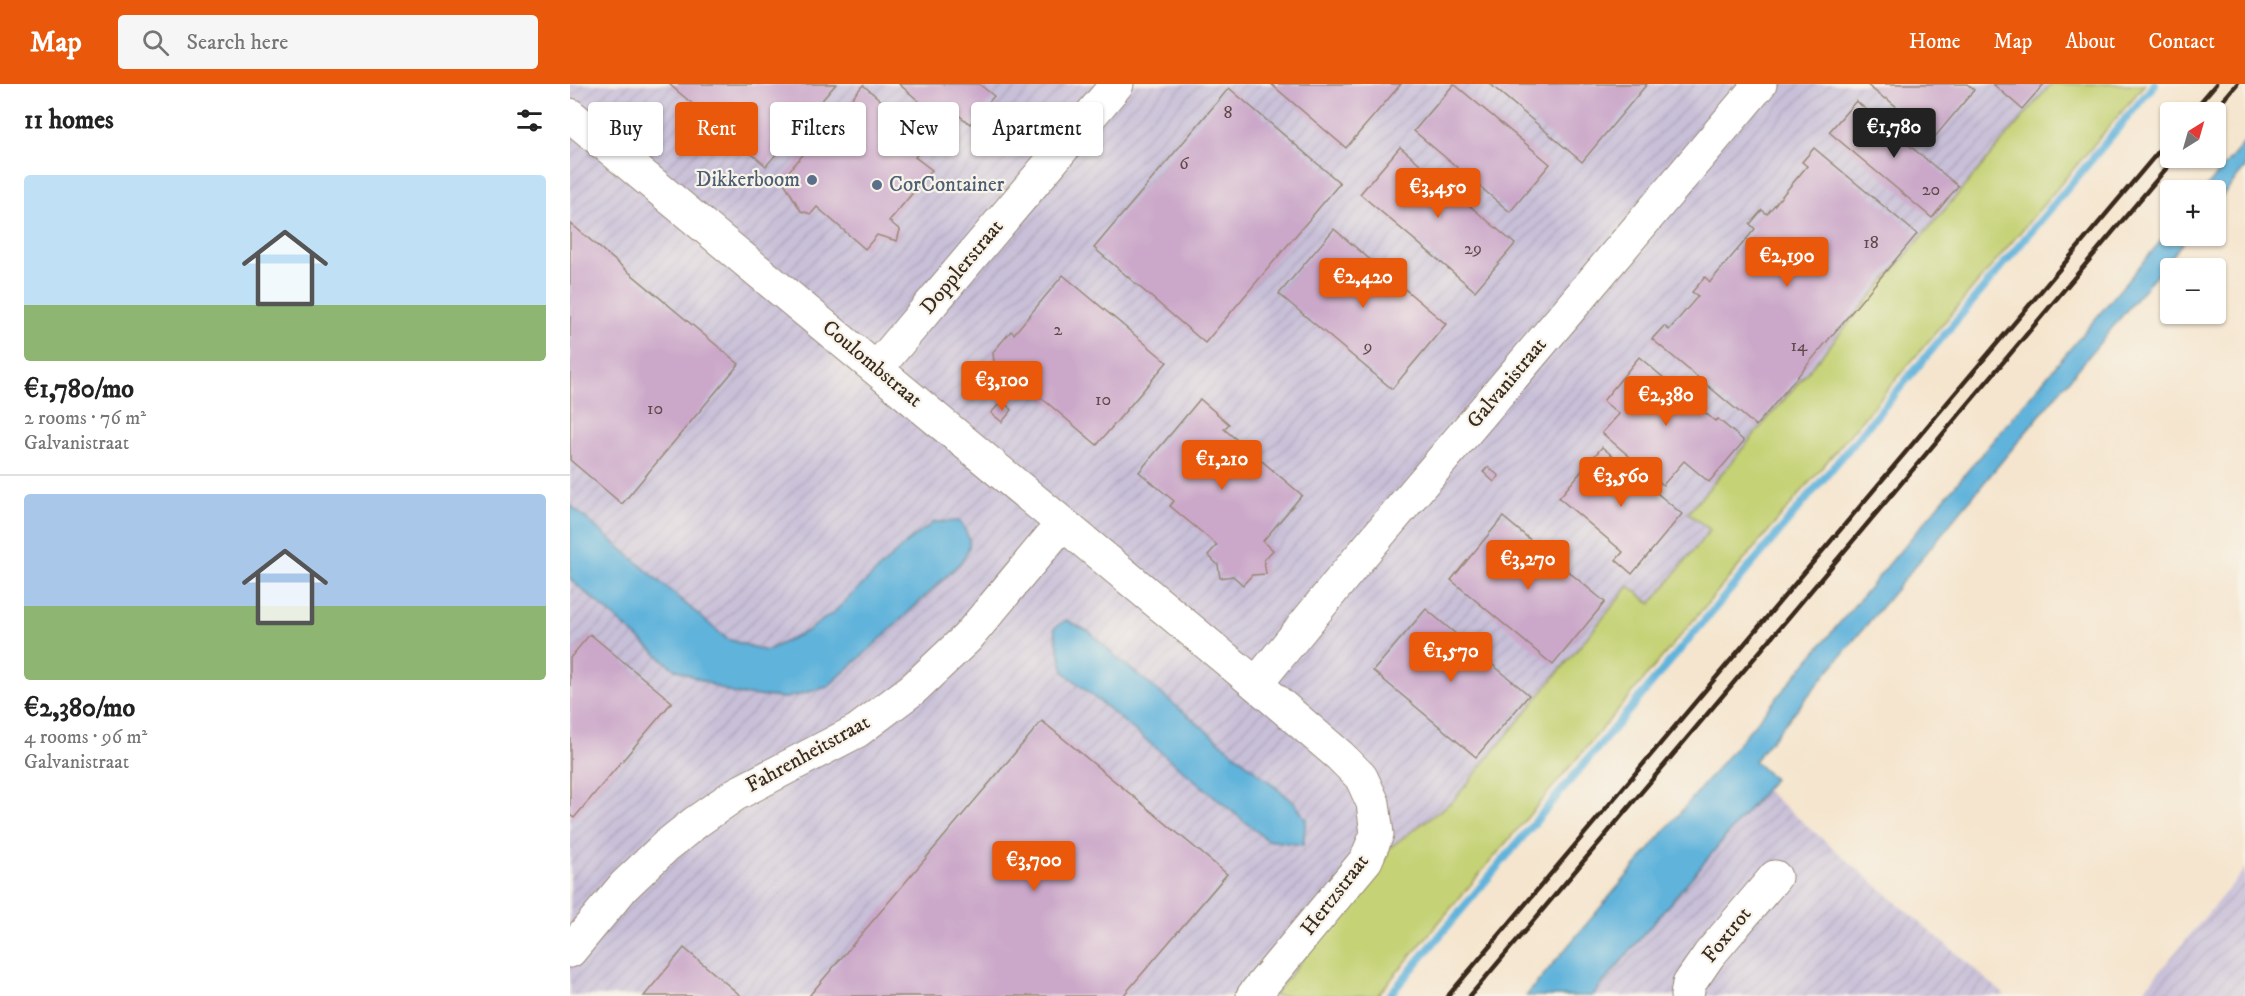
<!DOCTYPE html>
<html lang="en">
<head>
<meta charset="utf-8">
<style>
	body { margin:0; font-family:"IM FELL DW Pica",serif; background:#f6f6f6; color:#222; height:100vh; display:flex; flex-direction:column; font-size:22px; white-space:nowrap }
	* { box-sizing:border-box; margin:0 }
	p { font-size:20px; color:#767676 }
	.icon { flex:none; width:33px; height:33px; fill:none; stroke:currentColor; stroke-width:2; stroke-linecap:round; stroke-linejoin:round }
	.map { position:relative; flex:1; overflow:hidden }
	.side { display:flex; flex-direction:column; background:#fff; width:570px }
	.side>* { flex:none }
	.hud { position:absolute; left:18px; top:18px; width:570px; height:54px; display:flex; gap:12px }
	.needle { width:39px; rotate:37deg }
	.buttons { position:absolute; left:1590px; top:18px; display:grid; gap:12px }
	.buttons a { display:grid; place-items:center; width:66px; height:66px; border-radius:6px; background:#fff; box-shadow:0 2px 4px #0004; font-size:30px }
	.price { position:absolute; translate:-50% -51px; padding:0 14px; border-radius:6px; background:#ea580c; color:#fff; font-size:20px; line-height:39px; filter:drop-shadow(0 2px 3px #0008) }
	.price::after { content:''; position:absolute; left:50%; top:36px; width:18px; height:14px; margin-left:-9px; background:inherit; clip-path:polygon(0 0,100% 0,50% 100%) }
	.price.current { background:#222; color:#fff }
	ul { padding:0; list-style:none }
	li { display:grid; align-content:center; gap:12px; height:318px; padding:0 24px }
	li+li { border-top:2px solid #e0e0e0 }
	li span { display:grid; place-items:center; height:186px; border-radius:6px; color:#555 }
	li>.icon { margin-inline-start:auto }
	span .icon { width:108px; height:108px; fill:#fffc; stroke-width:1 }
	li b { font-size:26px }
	h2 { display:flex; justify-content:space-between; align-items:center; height:72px; padding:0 24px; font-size:26px }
	.pill { padding:0 21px; border-radius:6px; background:#fff; box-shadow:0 2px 4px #0004; font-size:21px; line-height:54px }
	.pill.current { background:#ea580c; color:#fff }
	header { display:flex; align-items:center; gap:36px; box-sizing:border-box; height:84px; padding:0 30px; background:#ea580c; color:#fff }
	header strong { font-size:28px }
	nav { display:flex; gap:33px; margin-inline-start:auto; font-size:21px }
	.search { width:420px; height:54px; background:#f6f6f6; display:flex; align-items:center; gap:15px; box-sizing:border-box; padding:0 21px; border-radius:6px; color:#767676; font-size:22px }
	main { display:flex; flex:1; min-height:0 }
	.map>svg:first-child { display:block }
</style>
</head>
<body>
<header>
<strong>Map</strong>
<div class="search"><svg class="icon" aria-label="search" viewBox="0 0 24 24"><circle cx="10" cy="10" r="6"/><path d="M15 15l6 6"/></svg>Search here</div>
<nav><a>Home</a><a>Map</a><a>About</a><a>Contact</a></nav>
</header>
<main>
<section class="side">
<h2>11 homes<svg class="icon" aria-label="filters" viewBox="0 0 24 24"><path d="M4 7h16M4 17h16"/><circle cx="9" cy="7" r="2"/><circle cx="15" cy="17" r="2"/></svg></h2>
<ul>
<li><span style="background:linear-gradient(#bfe0f5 70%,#8fb573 0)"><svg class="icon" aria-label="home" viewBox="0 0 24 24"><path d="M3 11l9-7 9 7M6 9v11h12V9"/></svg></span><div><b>€1,780/mo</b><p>2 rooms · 76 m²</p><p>Galvanistraat</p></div></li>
<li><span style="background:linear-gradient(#a9c7e8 60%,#8fb573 0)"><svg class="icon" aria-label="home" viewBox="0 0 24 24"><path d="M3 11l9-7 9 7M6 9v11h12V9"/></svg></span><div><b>€2,380/mo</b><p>4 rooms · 96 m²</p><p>Galvanistraat</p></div></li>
</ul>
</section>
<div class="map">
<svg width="1675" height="912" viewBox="0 0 1675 912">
	<defs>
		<pattern id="industrial-furrows" width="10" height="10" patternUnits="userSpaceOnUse" patternTransform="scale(1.5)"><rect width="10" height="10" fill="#c8bfd8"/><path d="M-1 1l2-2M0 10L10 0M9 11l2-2" fill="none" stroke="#ada4b9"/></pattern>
	</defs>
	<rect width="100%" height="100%" fill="#f7f3e8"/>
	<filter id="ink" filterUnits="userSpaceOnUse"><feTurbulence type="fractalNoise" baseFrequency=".0167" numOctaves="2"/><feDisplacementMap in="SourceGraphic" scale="12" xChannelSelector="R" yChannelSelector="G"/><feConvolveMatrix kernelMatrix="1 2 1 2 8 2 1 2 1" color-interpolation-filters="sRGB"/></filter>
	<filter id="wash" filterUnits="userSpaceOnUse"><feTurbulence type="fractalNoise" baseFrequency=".008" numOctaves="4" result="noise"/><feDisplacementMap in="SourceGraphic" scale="24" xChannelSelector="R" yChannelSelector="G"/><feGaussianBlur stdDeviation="1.35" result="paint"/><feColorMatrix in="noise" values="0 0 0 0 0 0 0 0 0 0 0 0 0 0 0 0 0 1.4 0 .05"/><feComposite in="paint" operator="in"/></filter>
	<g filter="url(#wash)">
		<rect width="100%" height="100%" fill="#f5e5ce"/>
		<!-- industrial -->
		<g fill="url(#industrial-furrows)">
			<polygon points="0,0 1560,0 781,912 0,912"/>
			<polygon points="1172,686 1436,912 980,912"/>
			<polygon points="1675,785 1675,912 1569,912"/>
		</g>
		<!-- grass -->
		<polygon fill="#c5d274" stroke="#807e49" stroke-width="1.5" points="1481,0 1575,0 807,912 703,912 816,773 819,764 883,717 1059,502 1081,520 1140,446 1118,429"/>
		<!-- water -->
		<g fill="#60b3db" stroke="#4e6e7c" stroke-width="1.5">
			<polygon points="1675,58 1675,84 1646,119 1646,106 1634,106"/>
			<polygon points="1600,146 1600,152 1618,152 1184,677 1204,695 1022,912 956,912"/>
			<path d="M0,421l157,134 39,12 41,-20 27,-19 72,-69 28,-21 26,-1c11,19 14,24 0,42l-89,85 -44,39 -41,11 -52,-4 -61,-26 -103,-89z"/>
			<polygon points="496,536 520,548 545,572 725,719 736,736 733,761 697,756 494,588 484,544"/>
		</g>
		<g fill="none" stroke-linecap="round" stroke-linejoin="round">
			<!-- stream -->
			<polyline stroke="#60b3db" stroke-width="8" points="819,912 1585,0"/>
		</g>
		<g id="blocks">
			<!-- building -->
			<g fill="#cba7c9">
				<polygon points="99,0 266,0 196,82"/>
				<polygon points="329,0 409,0 424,12 400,40 382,26 372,37"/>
				<polygon points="701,0 831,0 776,64"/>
				<polygon points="884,0 980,80 940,128 844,47"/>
				<polygon points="920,0 1077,0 1012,78"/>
				<polygon points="1296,0 1397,0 1404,6 1364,54 1316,14 1315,15"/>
				<polygon points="1423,0 1474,0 1452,25"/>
				<polygon points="293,1 358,57 345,73 362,86 319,137 330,146 327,157 307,151 295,165 247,123 241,130 231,127 212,95"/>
				<polygon points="659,4 770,99 635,259 524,164"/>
				<polygon points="1286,17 1388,102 1362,134 1259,48"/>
				<polygon points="830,63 945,160 905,207 790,110"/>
				<polygon points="1244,64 1347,150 1186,342 1082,255 1094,242 1099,246 1128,212 1122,208 1135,193 1140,198 1185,145 1180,140 1192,126 1197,130 1237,82 1232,78"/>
				<polygon points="0,139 169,280 52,420 0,376"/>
				<polygon points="764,145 876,240 822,305 709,210"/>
				<polygon points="493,191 597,278 527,361 448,294 445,297 424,279 423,268 441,247 444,250"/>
				<polygon points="1069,273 1145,337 1148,335 1174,357 1139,398 1114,377 1093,401 1032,349 1049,330 1033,317"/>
				<polygon points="630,315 659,340 654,345 732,411 693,457 703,466 694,476 696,490 682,491 673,501 663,492 650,494 648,481 638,471 647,461 600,422 604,417 569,388"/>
				<polygon points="432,317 442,326 432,338 421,329"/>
				<polygon points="1032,363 1112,430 1062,490 1046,476 1053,468 989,414"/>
				<polygon points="918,383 929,392 924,398 913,388"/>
				<polygon points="933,433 1035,518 983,581 881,496"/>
				<polygon points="856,525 959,611 906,673 803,587"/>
				<polygon points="20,550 102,618 4,734 0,731 0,574"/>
				<polygon points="472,637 657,790 553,912 239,912"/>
				<polygon points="114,864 171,912 74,912"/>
			</g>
		</g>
	</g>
	<g filter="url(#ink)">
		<use href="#blocks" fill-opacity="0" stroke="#988876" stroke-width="1.5"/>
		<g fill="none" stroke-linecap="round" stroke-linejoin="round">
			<defs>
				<g id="minor">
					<polyline points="0,31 686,600 770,672 791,693 803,719 807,750 796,776 683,912"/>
					<polyline points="307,284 547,0"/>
					<polyline points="686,600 784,480 1190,0"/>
					<polyline points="0,867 54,802 96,762 126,738 166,710 287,647 343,605 397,554 492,440"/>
					<polyline points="1117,912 1119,900 1139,871 1205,793"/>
				</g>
			</defs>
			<!-- minor casing -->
			<use href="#minor" stroke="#988876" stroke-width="35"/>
			<!-- minor -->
			<use href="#minor" stroke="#fff" stroke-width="33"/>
			<!-- rail -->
			<g stroke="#3b2a1e" stroke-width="4.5">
				<polyline points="1622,28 1646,0"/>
				<polyline points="1643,28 1667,0"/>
				<polyline points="878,912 1600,54"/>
				<polyline points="900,912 1605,74"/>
			</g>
		</g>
	</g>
	<!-- markers -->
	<g fill="#5c6f8a" stroke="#f7f3e8" stroke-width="2">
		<circle cx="242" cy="96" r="6"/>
		<circle cx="307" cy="101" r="6"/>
	</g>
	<g text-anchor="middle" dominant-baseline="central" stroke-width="4.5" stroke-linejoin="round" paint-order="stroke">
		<!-- number labels -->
		<g font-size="18" fill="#5f4949">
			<text x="658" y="29">8</text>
			<text x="614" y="80">6</text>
			<text x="1361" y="106">20</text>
			<text x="1301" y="159">18</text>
			<text x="903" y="165">29</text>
			<text x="488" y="246">2</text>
			<text x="1229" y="262">14</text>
			<text x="798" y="263">9</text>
			<text x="533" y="316">10</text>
			<text x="85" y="325">10</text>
		</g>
		<!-- service labels -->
		<g font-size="21" fill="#4e5e75" stroke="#f7f3e8" text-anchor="end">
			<text x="230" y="96">Dikkerboom</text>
			<text x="319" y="101" text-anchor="start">CorContainer</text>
		</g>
		<!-- street labels -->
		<g font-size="21" fill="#3b2a1e" stroke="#f7f3e8">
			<text transform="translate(392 183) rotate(-50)">Dopplerstraat</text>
			<text transform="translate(302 280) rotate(40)">Coulombstraat</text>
			<text transform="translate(937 299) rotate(-50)">Galvanistraat</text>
			<text transform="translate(238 670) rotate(-29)">Fahrenheitstraat</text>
			<text transform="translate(765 811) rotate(-52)">Hertzstraat</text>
			<text transform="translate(1157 851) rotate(-51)">Foxtrot</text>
		</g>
	</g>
</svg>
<div class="buttons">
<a><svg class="needle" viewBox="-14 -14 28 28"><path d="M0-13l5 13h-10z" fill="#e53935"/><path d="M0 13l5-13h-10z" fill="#767676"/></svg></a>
<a>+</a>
<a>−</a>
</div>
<b class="price current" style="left:1324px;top:75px">€1,780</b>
<b class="price" style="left:868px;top:135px">€3,450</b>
<b class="price" style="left:1217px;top:204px">€2,190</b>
<b class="price" style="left:793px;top:225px">€2,420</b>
<b class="price" style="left:432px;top:328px">€3,100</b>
<b class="price" style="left:1096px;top:343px">€2,380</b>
<b class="price" style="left:652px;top:407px">€1,210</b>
<b class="price" style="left:1051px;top:424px">€3,560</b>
<b class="price" style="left:958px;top:507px">€3,270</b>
<b class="price" style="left:881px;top:599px">€1,570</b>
<b class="price" style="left:464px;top:808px">€3,700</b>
<div class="hud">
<a class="pill">Buy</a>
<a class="pill current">Rent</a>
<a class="pill">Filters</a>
<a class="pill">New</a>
<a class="pill">Apartment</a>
</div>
</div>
</main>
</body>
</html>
